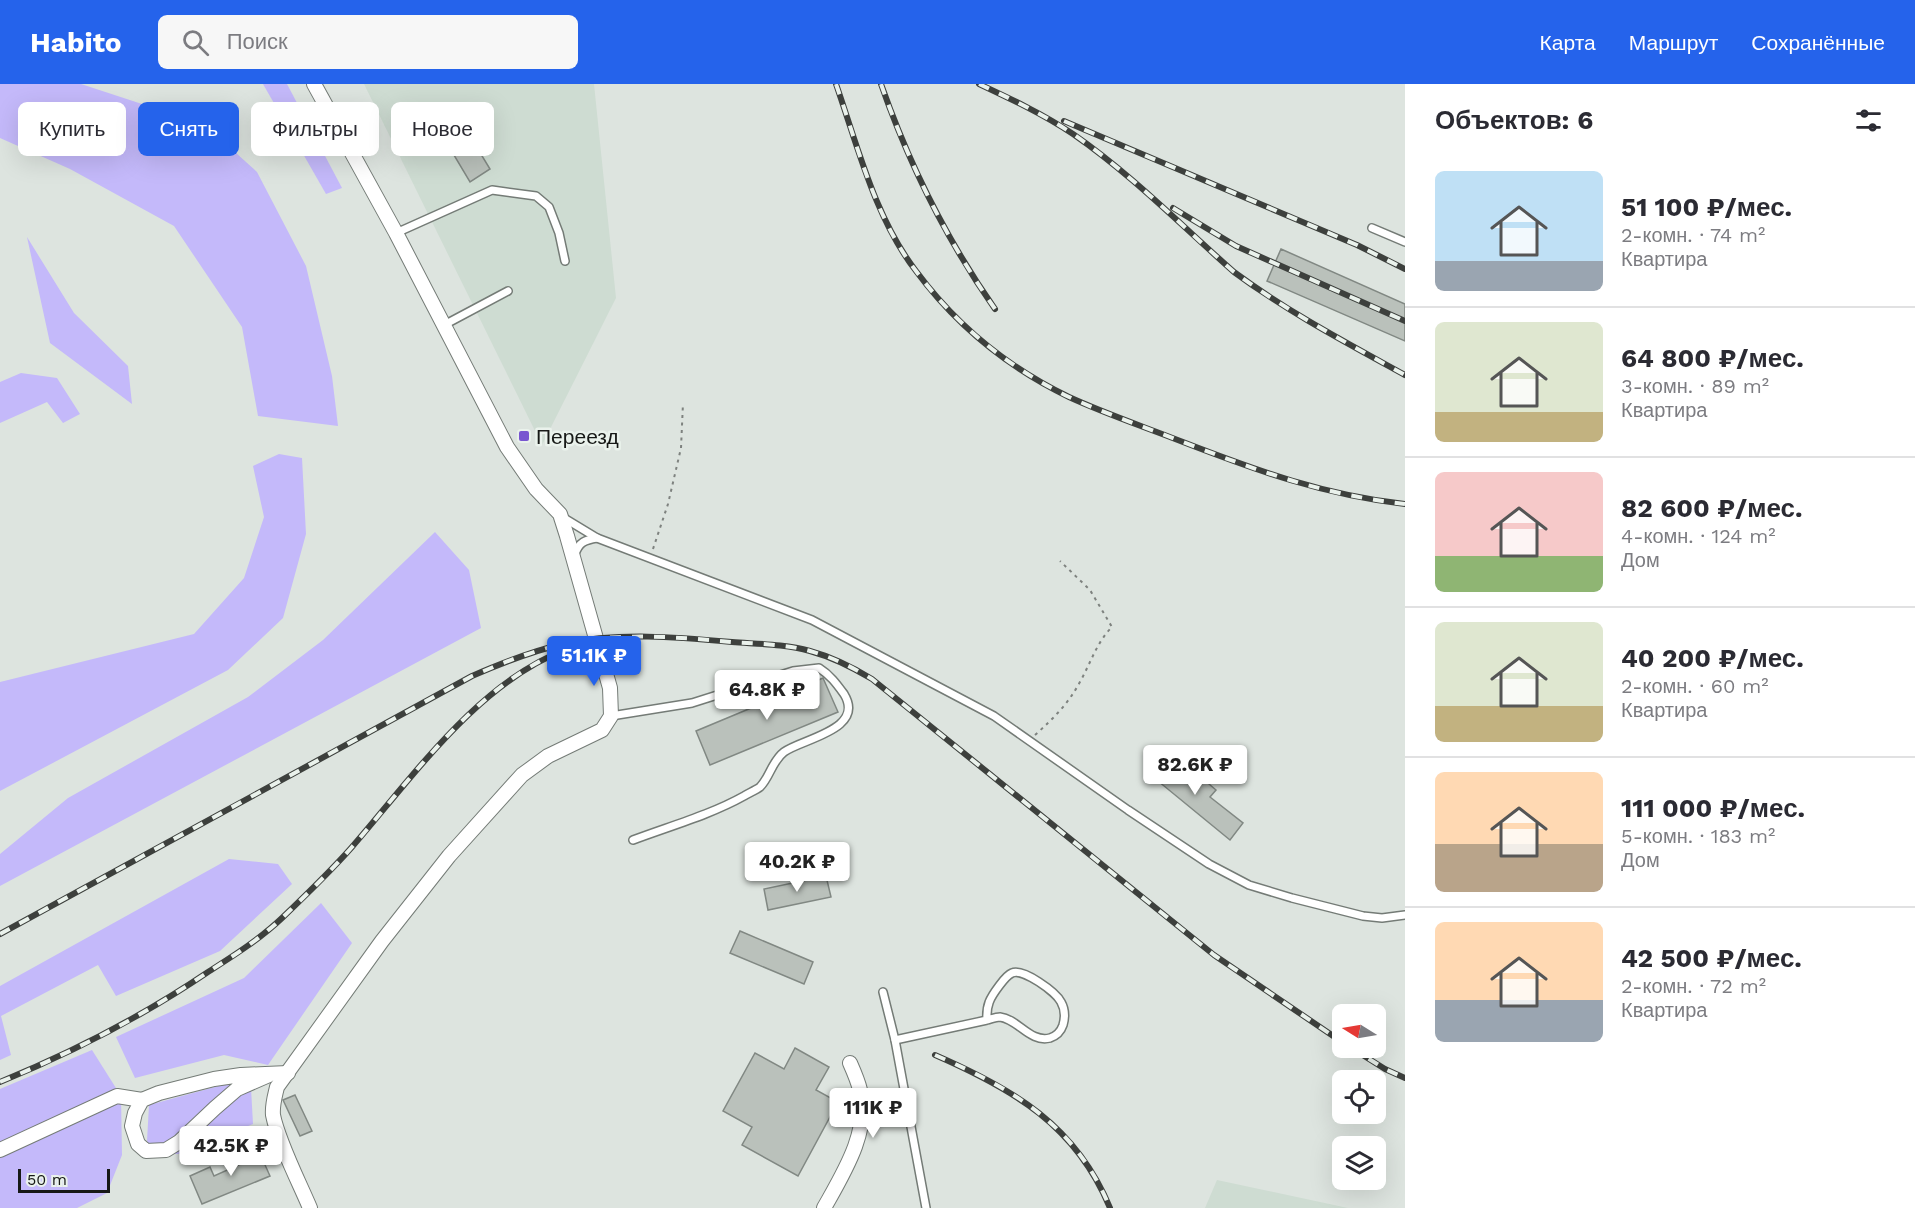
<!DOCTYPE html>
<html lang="ru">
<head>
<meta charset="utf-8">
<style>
	body { margin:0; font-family:"Work Sans",sans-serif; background:#f7f7f7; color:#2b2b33; height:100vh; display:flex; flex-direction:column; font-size:22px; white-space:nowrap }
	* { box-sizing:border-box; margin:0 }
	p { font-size:20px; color:#7c7c81 }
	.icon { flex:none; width:33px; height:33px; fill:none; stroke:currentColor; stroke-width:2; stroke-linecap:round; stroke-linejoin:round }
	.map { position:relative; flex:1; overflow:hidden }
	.side { display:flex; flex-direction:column; background:#fff; width:510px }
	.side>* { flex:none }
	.guide { position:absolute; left:18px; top:18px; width:570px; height:54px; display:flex; gap:12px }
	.needle { width:39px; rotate:281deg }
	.buttons { position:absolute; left:1332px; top:920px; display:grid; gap:12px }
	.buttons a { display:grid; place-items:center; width:54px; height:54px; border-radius:9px; background:#fff; box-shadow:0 6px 24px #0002; font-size:30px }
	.scale { position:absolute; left:18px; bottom:15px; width:92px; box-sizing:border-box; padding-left:6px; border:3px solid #171917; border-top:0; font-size:16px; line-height:21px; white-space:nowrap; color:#171917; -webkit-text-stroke:4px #eaf2ec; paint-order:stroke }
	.price { position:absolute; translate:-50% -51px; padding:0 14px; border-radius:6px; background:#fff; color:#222; font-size:20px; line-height:39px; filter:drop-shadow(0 2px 3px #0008) }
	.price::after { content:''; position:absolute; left:50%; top:36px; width:18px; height:14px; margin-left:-9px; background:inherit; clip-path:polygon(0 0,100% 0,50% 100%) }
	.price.current { background:#2563eb; color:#fff }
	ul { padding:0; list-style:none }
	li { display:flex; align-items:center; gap:18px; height:150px; padding:0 30px }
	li+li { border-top:2px solid #e1e1e2 }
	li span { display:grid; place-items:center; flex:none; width:168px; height:120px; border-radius:9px; color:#555 }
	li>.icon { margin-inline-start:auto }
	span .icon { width:72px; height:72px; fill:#fffc; stroke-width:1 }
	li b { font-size:26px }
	h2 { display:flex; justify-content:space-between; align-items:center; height:72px; padding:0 30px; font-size:26px }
	.pill { padding:0 21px; border-radius:9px; background:#fff; box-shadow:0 6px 24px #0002; font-size:21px; line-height:54px }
	.pill.current { background:#2563eb; color:#fff }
	header { display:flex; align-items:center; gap:36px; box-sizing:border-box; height:84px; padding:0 30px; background:#2563eb; color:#fff }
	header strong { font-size:28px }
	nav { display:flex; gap:33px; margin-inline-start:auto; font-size:21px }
	.search { width:420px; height:54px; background:#f7f7f7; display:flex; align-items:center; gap:15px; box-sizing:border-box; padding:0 21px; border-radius:9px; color:#7c7c81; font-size:22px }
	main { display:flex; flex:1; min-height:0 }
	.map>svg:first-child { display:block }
</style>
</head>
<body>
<header>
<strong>Habito</strong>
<div class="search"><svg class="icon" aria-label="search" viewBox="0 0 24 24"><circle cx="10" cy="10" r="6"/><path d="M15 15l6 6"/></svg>Поиск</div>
<nav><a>Карта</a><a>Маршрут</a><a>Сохранённые</a></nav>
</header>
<main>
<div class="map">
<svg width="1405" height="1124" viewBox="0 0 1405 1124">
	<rect width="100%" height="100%" fill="#dde4df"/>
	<!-- built -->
	<g fill="#cedcd2">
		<polygon points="364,0 594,0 616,214 542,361"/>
		<polygon points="1217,1096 1348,1124 1205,1124"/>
	</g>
	<!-- green -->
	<g fill="#c4b9fa">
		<polygon points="0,0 81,0 142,20 215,50 257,88 306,182 332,292 338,342 258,332 242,243 174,142 70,85 0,54"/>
		<polygon points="263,0 287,0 342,104 326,110"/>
		<polygon points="27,153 74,229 128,282 132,320 50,259"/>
		<polygon points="21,289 57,294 80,330 63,339 47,318 0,339 0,298"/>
		<polygon points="279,370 302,374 306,450 283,534 228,586 0,707 0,598 194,550 244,494 264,433 253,382"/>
		<polygon points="435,448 469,486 481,544 0,802 0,770 68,714 248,613 323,556"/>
		<polygon points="229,775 278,780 292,800 220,867 116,912 98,881 1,932 11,971 0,976 0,902"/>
		<polygon points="321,819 352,859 268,981 224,971 135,994 116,953 244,894"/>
		<polygon points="92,966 121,1012 122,1071 107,1109 77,1124 0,1124 0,1005"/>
		<polygon points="226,1000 251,1004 253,1040 180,1070 154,1070 147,1057 149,1021"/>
	</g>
	<!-- building -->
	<g fill="#bac1bb" stroke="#818883" stroke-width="1.5">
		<polygon points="459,34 490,85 470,98 439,46"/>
		<polygon points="1281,165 1405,220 1405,257 1267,197"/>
		<polygon points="823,594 838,628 710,681 696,647"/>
		<polygon points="1161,670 1198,699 1202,694 1216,706 1210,713 1243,739 1230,756 1147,688"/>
		<polygon points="826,792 831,813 768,826 764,805"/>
		<polygon points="740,847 813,878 804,900 730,869"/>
		<polygon points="795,964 829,983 816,1006 838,1018 798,1092 742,1061 752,1043 723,1027 755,969 784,985"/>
		<polygon points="295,1011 312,1047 300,1052 283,1016"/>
		<polygon points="257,1063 270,1092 202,1120 190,1092 210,1083 214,1092 241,1080 237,1072"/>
	</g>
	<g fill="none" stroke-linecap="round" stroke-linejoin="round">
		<defs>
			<g id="service">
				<polyline points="1372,144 1405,158"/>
				<polyline points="396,149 492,106 536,112 549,123 559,149 565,177"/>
				<polyline points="444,241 508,207"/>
				<polyline points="564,434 597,454 812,536 994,632 1128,726 1209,780 1249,801 1292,814 1363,832 1382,834 1405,831"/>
				<path d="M575,470c4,-12 10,-14 22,-16"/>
				<path d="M611,632l81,-13 101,-32 26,-3c11,7 17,15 25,26 22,36 -43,45 -60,58 -12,9 -14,25 -24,35 -4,3 -11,6 -16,9 -34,19 -74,30 -111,44"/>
				<polyline points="883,908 895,956 926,1124"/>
				<path d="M895,956l92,-20c4,-1 9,-3 13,-3 18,2 30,26 50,21 6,-2 11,-7 13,-13 2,-7 2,-16 -2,-23 -5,-10 -38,-34 -49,-29 -5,2 -10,9 -13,13 -9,12 -13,19 -12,34"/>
			</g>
			<g id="minor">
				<polyline points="269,991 237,1005 215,1024 179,1058 166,1066 146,1067 138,1060 132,1042 135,1029 142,1016 159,1009 214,995 241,991 288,989"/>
				<polyline points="0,1066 117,1012 142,1016"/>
				<path d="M310,1124c-11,-26 -32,-67 -37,-93 -1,-10 2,-19 4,-28l105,-146 67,-85 73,-81 26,-19 54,-26 9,-14 -1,-28 -43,-152 -7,-22 -24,-25 -29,-42 -111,-214 -82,-149"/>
				<path d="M824,1124c19,-34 47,-78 36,-118 -2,-9 -6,-18 -10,-27"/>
			</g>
		</defs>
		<!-- service casing -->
		<use href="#service" stroke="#747b76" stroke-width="10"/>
		<!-- minor casing -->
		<use href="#minor" stroke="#747b76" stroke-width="16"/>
		<!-- path -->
		<g stroke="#7e827f" stroke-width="2" stroke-dasharray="3 4.5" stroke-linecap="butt">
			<polyline points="653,465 668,420 681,364 683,319"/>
			<path d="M1035,651c19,-17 34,-32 46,-55 10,-18 16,-38 31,-53l-22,-37 -30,-29"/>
		</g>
		<!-- service -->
		<use href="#service" stroke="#fff" stroke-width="7"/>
		<!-- minor -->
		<use href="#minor" stroke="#fff" stroke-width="14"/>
		<defs>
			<g id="rail">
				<path d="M836,0c22,63 39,134 80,187 40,54 93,97 153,126 37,17 76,30 114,45 75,29 141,53 222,62"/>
				<path d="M881,0c28,80 65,155 114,225"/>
				<path d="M979,0c32,15 64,30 94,50 58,40 109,92 161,138 54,40 113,71 171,103"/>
				<polyline points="1064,37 1357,161 1405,185"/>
				<polyline points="1173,124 1236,162 1405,237"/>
				<path d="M0,850l472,-258c30,-13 60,-25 91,-32 55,-12 114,-7 169,-2 26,2 53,2 78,9 22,6 42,16 62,28l342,276 128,87"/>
				<polyline points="1350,963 1385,985 1405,994"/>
				<path d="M935,971c78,34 141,70 175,153"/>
				<path d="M0,998c73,-30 143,-66 208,-110 25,-16 52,-33 74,-54 24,-23 48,-46 70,-71 60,-69 126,-165 215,-198"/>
			</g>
		</defs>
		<!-- rail casing -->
		<use href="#rail" stroke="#3d403d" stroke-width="6"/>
		<!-- rail -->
		<use href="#rail" stroke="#eaf2ec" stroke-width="4" stroke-dasharray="11" stroke-linecap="butt"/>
	</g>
	<!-- markers -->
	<rect fill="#7856d0" stroke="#eaf2ec" stroke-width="2" x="518" y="346" width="12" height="12" rx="3"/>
	<g text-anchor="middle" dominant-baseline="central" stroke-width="5" stroke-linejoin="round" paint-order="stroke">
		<!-- poi labels -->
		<g font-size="21" fill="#171917" stroke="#eaf2ec" text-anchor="start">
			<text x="536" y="352">Переезд</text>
		</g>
	</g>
</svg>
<div class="buttons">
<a><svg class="needle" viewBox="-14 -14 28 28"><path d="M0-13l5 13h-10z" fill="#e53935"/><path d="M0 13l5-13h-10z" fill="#7c7c81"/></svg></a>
<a><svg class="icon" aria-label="locate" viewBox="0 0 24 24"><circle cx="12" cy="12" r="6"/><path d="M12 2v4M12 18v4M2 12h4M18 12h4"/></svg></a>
<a><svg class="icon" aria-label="layers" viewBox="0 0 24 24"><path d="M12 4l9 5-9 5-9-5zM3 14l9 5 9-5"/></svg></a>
</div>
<div class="scale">50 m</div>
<b class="price current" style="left:594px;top:603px">51.1K ₽</b>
<b class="price" style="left:767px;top:637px">64.8K ₽</b>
<b class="price" style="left:1195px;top:712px">82.6K ₽</b>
<b class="price" style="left:797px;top:809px">40.2K ₽</b>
<b class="price" style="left:873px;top:1055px">111K ₽</b>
<b class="price" style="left:231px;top:1093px">42.5K ₽</b>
<div class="guide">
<a class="pill">Купить</a>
<a class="pill current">Снять</a>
<a class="pill">Фильтры</a>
<a class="pill">Новое</a>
</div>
</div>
<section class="side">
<h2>Объектов: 6<svg class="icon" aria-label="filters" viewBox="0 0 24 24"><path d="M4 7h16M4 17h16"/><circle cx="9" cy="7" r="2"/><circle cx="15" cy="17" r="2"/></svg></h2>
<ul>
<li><span style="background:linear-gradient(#bfe0f5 75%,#9aa5b1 0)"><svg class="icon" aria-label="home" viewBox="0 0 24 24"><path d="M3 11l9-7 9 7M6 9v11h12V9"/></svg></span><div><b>51 100 ₽/мес.</b><p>2-комн. · 74 m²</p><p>Квартира</p></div></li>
<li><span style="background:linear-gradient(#dfe7d0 75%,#c2b280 0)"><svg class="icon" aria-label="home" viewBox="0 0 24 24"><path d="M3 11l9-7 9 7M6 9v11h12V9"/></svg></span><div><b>64 800 ₽/мес.</b><p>3-комн. · 89 m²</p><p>Квартира</p></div></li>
<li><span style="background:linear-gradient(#f6c9c9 70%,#8fb573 0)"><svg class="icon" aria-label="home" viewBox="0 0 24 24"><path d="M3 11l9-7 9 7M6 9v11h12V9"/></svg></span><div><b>82 600 ₽/мес.</b><p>4-комн. · 124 m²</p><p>Дом</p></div></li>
<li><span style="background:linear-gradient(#dfe7d0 70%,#c2b280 0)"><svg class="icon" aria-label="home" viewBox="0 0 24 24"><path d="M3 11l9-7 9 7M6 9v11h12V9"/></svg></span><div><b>40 200 ₽/мес.</b><p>2-комн. · 60 m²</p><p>Квартира</p></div></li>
<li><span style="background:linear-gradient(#ffd9b3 60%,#b9a48a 0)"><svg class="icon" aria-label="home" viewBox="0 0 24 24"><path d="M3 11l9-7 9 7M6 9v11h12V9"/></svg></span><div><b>111 000 ₽/мес.</b><p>5-комн. · 183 m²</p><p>Дом</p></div></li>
<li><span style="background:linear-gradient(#ffd9b3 65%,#9aa5b1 0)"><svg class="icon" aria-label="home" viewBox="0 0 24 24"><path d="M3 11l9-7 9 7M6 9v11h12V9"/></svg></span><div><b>42 500 ₽/мес.</b><p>2-комн. · 72 m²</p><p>Квартира</p></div></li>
</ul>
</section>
</main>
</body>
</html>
